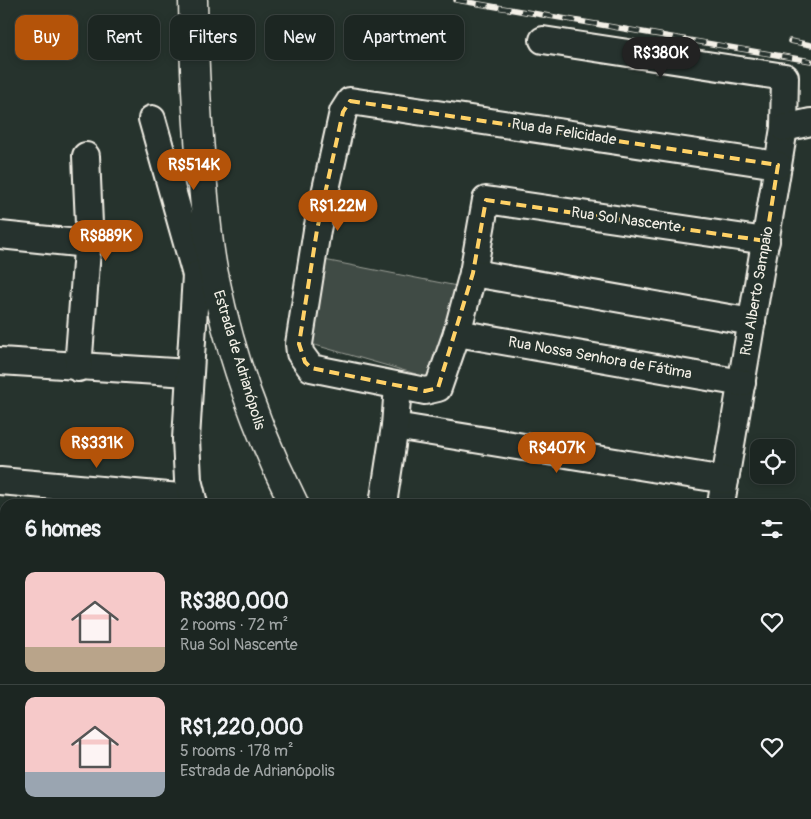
<!DOCTYPE html>
<html lang="en">
<head>
<meta charset="utf-8">
<style>
	body { margin:0; font-family:Pangolin,sans-serif; background:#29322f; color:#f1f3f6; height:100vh; display:flex; flex-direction:column; font-size:19px; white-space:nowrap }
	* { box-sizing:border-box; margin:0 }
	p { font-size:16px; color:#a0a5a5 }
	.icon { flex:none; width:28px; height:28px; fill:none; stroke:currentColor; stroke-width:2; stroke-linecap:round; stroke-linejoin:round }
	.map { position:relative; flex:1; overflow:hidden }
	.side { position:absolute; left:0px; top:499px; width:811px; height:321px; display:flex; flex-direction:column; background:#1c2622; border-radius:15px 15px 0 0; box-shadow:0 2px 8px #0003,0 0 0 1px #3a4340 }
	.side>* { flex:none }
	.top-card { position:absolute; left:15px; top:15px; width:500px; height:45px; display:flex; gap:10px }
	.buttons { position:absolute; left:750px; top:439px; display:grid; gap:10px }
	.buttons a { display:grid; place-items:center; width:45px; height:45px; border-radius:10px; background:#1c2622; box-shadow:0 2px 8px #0003,0 0 0 1px #3a4340; font-size:25px }
	.price { position:absolute; translate:-50% -42px; padding:0 11px; border-radius:18px; background:#b45309; color:#fff; font-size:16px; line-height:32px; filter:drop-shadow(0 1px 2px #0008) }
	.price::after { content:''; position:absolute; left:50%; top:30px; width:15px; height:11px; margin-left:-8px; background:inherit; clip-path:polygon(0 0,100% 0,50% 100%) }
	.price.active { background:#222; color:#fff }
	ul { padding:0; list-style:none }
	li { display:flex; align-items:center; gap:15px; height:125px; padding:0 25px }
	li+li { border-top:1px solid #3a4340 }
	li span { display:grid; place-items:center; flex:none; width:140px; height:100px; border-radius:10px; color:#555 }
	li>.icon { margin-inline-start:auto }
	span .icon { width:60px; height:60px; fill:#fffc; stroke-width:1 }
	li b { font-size:21px }
	h2 { display:flex; justify-content:space-between; align-items:center; height:60px; padding:0 25px; font-size:21px }
	.pill { padding:0 18px; border-radius:10px; background:#1c2622; box-shadow:0 2px 8px #0003,0 0 0 1px #3a4340; font-size:18px; line-height:45px }
	.pill.active { background:#b45309; color:#fff }
	.map>svg:first-child { display:block }
</style>
</head>
<body>
<div class="map">
<svg width="811" height="819" viewBox="0 0 811 819">
	<rect width="100%" height="100%" fill="#26332d"/>
	<filter id="ink" filterUnits="userSpaceOnUse"><feTurbulence type="fractalNoise" baseFrequency=".02" numOctaves="2"/><feDisplacementMap in="SourceGraphic" scale="10" xChannelSelector="R" yChannelSelector="G"/><feConvolveMatrix kernelMatrix="1 2 1 2 8 2 1 2 1" color-interpolation-filters="sRGB"/></filter>
	<g filter="url(#ink)">
		<!-- built -->
		<polygon fill="#333f39" points="806,609 811,609 811,819 736,819 729,815 806,815"/>
		<!-- green -->
		<polygon fill="#414b45" stroke="#9a9e96" points="319,259 457,286 430,378 308,343"/>
		<g fill="none" stroke-linecap="round" stroke-linejoin="round">
			<defs>
				<g id="minor">
					<polyline points="543,40 785,77 784,128 778,165 721,504"/>
					<polyline points="152,119 196,275"/>
					<polyline points="784,128 811,122"/>
					<polyline points="0,235 87,244"/>
					<polyline points="766,241 486,200 473,273 457,333 438,388 425,391 311,368 300,353 299,344 317,230 343,112 350,101 778,165"/>
					<polyline points="473,273 752,322"/>
					<polyline points="457,333 742,383"/>
					<polyline points="0,361 189,373"/>
					<polyline points="78,368 89,224 86,156"/>
					<polyline points="395,426 725,480"/>
					<polyline points="0,481 191,498"/>
					<polyline points="194,504 188,480 186,439 196,275 213,272"/>
					<polyline points="383,504 395,426 398,386"/>
					<polyline points="806,588 811,588"/>
					<polyline points="20,819 21,815"/>
					<polyline points="201,819 201,815"/>
					<polyline points="233,819 238,815"/>
					<polyline points="339,819 339,815"/>
					<polyline points="496,819 496,815"/>
					<polyline points="671,819 671,815"/>
				</g>
				<g id="major">
					<path d="M193,0c1,62 4,124 10,185 3,32 5,64 12,94 16,79 43,153 79,225"/>
					<polyline points="633,815 640,819"/>
				</g>
			</defs>
			<!-- minor casing -->
			<use href="#minor" stroke="#f4f1e8" stroke-width="30"/>
			<!-- major casing -->
			<use href="#major" stroke="#f4f1e8" stroke-width="31"/>
			<!-- minor -->
			<use href="#minor" stroke="#26332d" stroke-width="26"/>
			<!-- major -->
			<use href="#major" stroke="#26332d" stroke-width="28"/>
			<defs>
				<g id="rail">
					<polyline points="456,0 811,61"/>
					<polyline points="790,41 811,45"/>
				</g>
			</defs>
			<!-- rail casing -->
			<use href="#rail" stroke="#f4f1e8" stroke-width="5.5"/>
			<!-- rail -->
			<use href="#rail" stroke="#26332d" stroke-width="4" stroke-dasharray="11" stroke-linecap="butt"/>
		</g>
	</g>
	<!-- marked area -->
	<path fill="none" stroke="#ffd166" stroke-width="4" stroke-dasharray="10 6" stroke-linejoin="round" d="M350,101l428,64 -12,76 -280,-41 -13,73 -35,115 -13,3 -114,-23 -6,-6 -6,-18 18,-114 26,-118z"/>
	<g text-anchor="middle" dominant-baseline="central" stroke-width="5" stroke-linejoin="round" paint-order="stroke">
		<!-- street labels -->
		<g font-size="15" fill="#f4f1e8" stroke="#26332d">
			<text transform="translate(564 132) rotate(9)">Rua da Felicidade</text>
			<text transform="translate(626 220) rotate(8)">Rua Sol Nascente</text>
			<text transform="translate(757 291) rotate(-80)">Rua Alberto Sampaio</text>
			<text transform="translate(600 358) rotate(10)">Rua Nossa Senhora de Fátima</text>
			<text transform="translate(239 360) rotate(73)">Estrada de Adrianópolis</text>
		</g>
	</g>
</svg>
<div class="buttons">
<a><svg class="icon" aria-label="locate" viewBox="0 0 24 24"><circle cx="12" cy="12" r="6"/><path d="M12 2v4M12 18v4M2 12h4M18 12h4"/></svg></a>
</div>
<b class="price active" style="left:661px;top:79px">R$380K</b>
<b class="price" style="left:194px;top:191px">R$514K</b>
<b class="price" style="left:338px;top:232px">R$1.22M</b>
<b class="price" style="left:106px;top:262px">R$889K</b>
<b class="price" style="left:97px;top:469px">R$331K</b>
<b class="price" style="left:557px;top:474px">R$407K</b>
<div class="top-card">
<a class="pill active">Buy</a>
<a class="pill">Rent</a>
<a class="pill">Filters</a>
<a class="pill">New</a>
<a class="pill">Apartment</a>
</div>
<section class="side">
<h2>6 homes<svg class="icon" aria-label="filters" viewBox="0 0 24 24"><path d="M4 7h16M4 17h16"/><circle cx="9" cy="7" r="2"/><circle cx="15" cy="17" r="2"/></svg></h2>
<ul>
<li><span style="background:linear-gradient(#f6c9c9 75%,#b9a48a 0)"><svg class="icon" aria-label="home" viewBox="0 0 24 24"><path d="M3 11l9-7 9 7M6 9v11h12V9"/></svg></span><div><b>R$380,000</b><p>2 rooms · 72 m²</p><p>Rua Sol Nascente</p></div><svg class="icon" aria-label="heart" viewBox="0 0 24 24"><path d="M12 20l-8-8c-3-5 5-10 8-4 3-6 11-1 8 4z"/></svg></li>
<li><span style="background:linear-gradient(#f6c9c9 75%,#9aa5b1 0)"><svg class="icon" aria-label="home" viewBox="0 0 24 24"><path d="M3 11l9-7 9 7M6 9v11h12V9"/></svg></span><div><b>R$1,220,000</b><p>5 rooms · 178 m²</p><p>Estrada de Adrianópolis</p></div><svg class="icon" aria-label="heart" viewBox="0 0 24 24"><path d="M12 20l-8-8c-3-5 5-10 8-4 3-6 11-1 8 4z"/></svg></li>
</ul>
</section>
</div>
</body>
</html>
